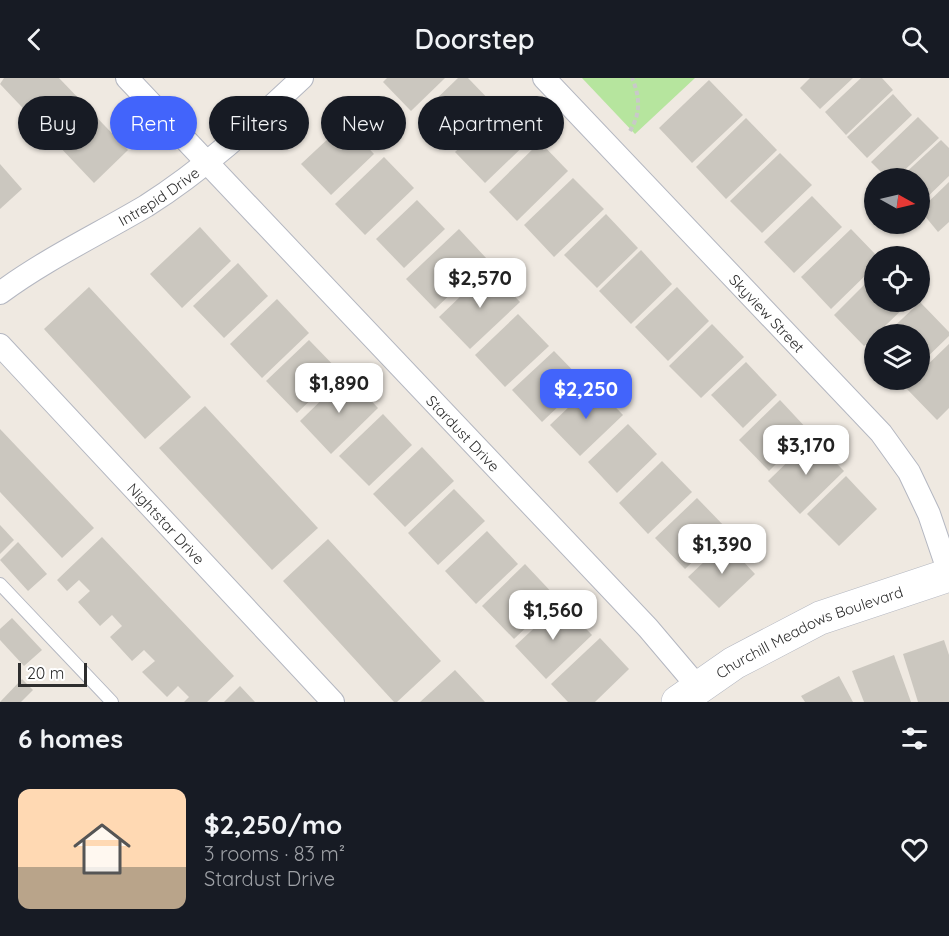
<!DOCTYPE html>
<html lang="en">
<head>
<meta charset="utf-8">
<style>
	body { margin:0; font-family:Quicksand,sans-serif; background:#242831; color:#f1f3f6; height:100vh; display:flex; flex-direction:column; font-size:22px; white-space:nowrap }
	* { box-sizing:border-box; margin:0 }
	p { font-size:20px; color:#9ea1a6 }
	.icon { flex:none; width:33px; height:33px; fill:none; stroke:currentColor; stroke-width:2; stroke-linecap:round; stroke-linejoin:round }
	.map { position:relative; height:624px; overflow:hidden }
	.panel { display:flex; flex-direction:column; background:#171b24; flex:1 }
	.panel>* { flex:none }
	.guide { position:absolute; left:18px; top:18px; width:600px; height:54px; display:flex; gap:12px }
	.needle { width:39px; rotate:98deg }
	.controls { position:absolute; left:864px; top:90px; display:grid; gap:12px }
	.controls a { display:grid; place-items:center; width:66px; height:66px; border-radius:50%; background:#171b24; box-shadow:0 2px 4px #0004; font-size:30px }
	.scale { position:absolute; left:18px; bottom:15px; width:69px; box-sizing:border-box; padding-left:6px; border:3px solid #2e2e2e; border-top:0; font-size:16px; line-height:21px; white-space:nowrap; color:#2e2e2e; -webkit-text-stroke:4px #fff; paint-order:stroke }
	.price { position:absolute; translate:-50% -51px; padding:0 14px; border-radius:12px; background:#fff; color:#222; font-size:20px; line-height:39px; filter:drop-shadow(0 2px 3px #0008) }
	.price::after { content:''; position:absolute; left:50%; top:36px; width:18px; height:14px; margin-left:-9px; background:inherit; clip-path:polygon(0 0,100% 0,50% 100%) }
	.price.current { background:#4264fb; color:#fff }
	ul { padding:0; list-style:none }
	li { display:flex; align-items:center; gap:18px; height:150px; padding:0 18px }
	li span { display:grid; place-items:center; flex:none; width:168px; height:120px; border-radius:12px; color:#555 }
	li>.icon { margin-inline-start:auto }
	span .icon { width:72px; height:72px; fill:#fffc; stroke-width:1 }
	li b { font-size:26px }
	h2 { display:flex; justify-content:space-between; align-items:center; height:72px; padding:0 18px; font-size:26px }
	.chip { padding:0 21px; border-radius:27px; background:#171b24; box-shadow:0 2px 4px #0004; font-size:21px; line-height:54px }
	.chip.current { background:#4264fb; color:#fff }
	header { display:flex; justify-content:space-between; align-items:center; height:78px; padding:0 18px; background:#171b24; font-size:27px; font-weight:600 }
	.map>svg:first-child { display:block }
</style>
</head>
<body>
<header><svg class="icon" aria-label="back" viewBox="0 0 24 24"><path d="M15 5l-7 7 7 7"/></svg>Doorstep<svg class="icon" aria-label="search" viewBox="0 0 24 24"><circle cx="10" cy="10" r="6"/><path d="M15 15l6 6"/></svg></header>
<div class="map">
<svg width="949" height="624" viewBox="0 0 949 624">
	<rect width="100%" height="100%" fill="#efe9e1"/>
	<!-- green -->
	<polygon fill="#b6e59e" points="582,0 695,0 635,56"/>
	<!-- building -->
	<g fill="#cbc7bf">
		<polygon points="4,0 59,0 128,72 94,105 0,6"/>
		<polygon points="387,0 445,0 411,33 383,4"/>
		<polygon points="458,0 468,0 493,26 457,61 427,30"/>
		<polygon points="810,0 853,0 820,31 800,10"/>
		<polygon points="861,0 882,0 893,12 846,57 825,34"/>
		<polygon points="709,2 743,37 692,85 659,50"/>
		<polygon points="893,16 912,37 867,80 847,59"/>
		<polygon points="504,27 534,58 485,105 455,74"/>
		<polygon points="918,39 939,60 896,100 887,100 871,84"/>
		<polygon points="746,40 777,72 726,121 696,89"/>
		<polygon points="345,45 374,76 331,117 301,86"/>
		<polygon points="941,62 949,70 949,98 920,126 920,100 900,100"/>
		<polygon points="540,64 568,93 517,143 489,114"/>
		<polygon points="780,75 812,107 762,155 730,123"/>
		<polygon points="384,79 414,110 365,157 335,126"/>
		<polygon points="0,86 22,111 0,131"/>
		<polygon points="573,100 604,131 554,179 524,147"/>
		<polygon points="949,104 949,144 938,154 920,132"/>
		<polygon points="812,118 842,149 794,195 764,164"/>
		<polygon points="417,122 445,151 404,190 376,161"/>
		<polygon points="606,136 638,170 597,210 564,177"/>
		<polygon points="200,149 231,183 182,230 150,196"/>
		<polygon points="459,151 487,181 435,231 406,201"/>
		<polygon points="851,151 877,178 874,178 874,189 831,231 801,199"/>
		<polygon points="641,172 672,206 631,246 599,213"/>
		<polygon points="238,185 268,218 224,260 193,228"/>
		<polygon points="489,191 520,224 470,271 439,239"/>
		<polygon points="874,197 874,224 910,224 864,268 834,237"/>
		<polygon points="89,209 191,319 145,361 44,251"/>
		<polygon points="677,209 709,243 668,283 635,249"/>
		<polygon points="277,221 309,255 262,300 230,266"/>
		<polygon points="920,224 949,254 949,258 920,286 920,256 886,256"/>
		<polygon points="518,236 549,268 505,309 475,277"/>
		<polygon points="712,246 744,279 701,320 669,288"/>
		<polygon points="309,262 340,294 297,335 266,303"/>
		<polygon points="949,266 949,330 937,342 905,309 912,302 920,302 920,294"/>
		<polygon points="554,273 584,304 542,344 512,312"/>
		<polygon points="746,284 777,317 743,350 711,317"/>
		<polygon points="347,297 378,330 331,376 300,343"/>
		<polygon points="593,306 623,337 580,378 550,347"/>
		<polygon points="780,322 809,353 769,393 739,362"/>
		<polygon points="205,328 318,450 272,492 159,370"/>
		<polygon points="383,336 412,367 369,408 339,378"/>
		<polygon points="628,346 657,376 617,415 588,384"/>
		<polygon points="0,351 94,450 62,480 0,414"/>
		<polygon points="812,360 844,393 800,436 768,403"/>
		<polygon points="422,369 454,403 405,449 373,416"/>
		<polygon points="662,383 692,414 648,456 619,425"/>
		<polygon points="846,398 877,431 839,468 807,436"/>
		<polygon points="454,411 485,443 438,487 408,455"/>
		<polygon points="697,420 727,451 685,491 655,460"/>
		<polygon points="0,447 14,462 0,476"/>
		<polygon points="487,453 518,486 476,526 445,493"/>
		<polygon points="102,459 234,598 207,624 184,624 189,619 178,608 167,619 142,594 155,583 144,572 132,583 110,559 122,548 112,537 100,548 78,524 90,513 79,502 67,513 57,502"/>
		<polygon points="328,461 441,583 397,624 394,624 283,503"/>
		<polygon points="18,464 47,496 28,513 0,482"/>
		<polygon points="725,464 755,496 719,530 688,499"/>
		<polygon points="525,486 557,520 514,561 482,528"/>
		<polygon points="561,525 592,557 546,601 515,568"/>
		<polygon points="12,540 42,572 24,588 0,562 0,551"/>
		<polygon points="600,560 629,591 595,624 568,624 551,606"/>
		<polygon points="944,562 949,577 949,624 918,624 903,576"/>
		<polygon points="894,577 911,624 864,624 852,593"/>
		<polygon points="455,592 485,624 420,624"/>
		<polygon points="839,598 853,624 805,624 801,618"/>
		<polygon points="22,601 33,612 21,624 0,624"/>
		<polygon points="240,608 255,624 224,624"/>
	</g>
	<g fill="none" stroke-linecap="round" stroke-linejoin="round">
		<defs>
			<polyline id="lane" points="0,506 112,624"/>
			<g id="street">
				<path id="s1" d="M127,0l521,550 50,59"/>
				<path id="s2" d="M544,0l337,355 28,39 20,42 20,59"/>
				<path id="s3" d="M0,215c46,-34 97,-58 146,-87 57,-36 107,-82 156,-128"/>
				<path id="s4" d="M0,267l333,357"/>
			</g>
			<g id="secondary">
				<path id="s5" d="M678,624l56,-39 86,-45 129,-43"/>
			</g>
		</defs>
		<!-- lane casing -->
		<use href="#lane" stroke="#b4b7c1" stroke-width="14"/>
		<!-- street casing -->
		<use href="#street" stroke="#b4b7c1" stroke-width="24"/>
		<!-- secondary casing -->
		<use href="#secondary" stroke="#b4b7c1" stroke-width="34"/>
		<!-- path -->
		<path stroke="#c9c9c9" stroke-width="4" stroke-dasharray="4.5 3" stroke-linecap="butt" d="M630,53c11,-18 10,-34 2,-53"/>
		<!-- lane -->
		<use href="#lane" stroke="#fff" stroke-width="12"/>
		<!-- street -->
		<use href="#street" stroke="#fff" stroke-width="22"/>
		<!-- secondary -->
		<use href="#secondary" stroke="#fff" stroke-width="33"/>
	</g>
	<g text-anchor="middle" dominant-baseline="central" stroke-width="6" stroke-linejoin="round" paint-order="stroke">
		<!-- street labels -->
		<g font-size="15" fill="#2e2e2e" stroke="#fff">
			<text stroke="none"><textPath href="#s3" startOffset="186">Intrepid Drive</textPath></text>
			<text stroke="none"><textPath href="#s2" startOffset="324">Skyview Street</textPath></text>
			<text stroke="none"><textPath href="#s1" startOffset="489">Stardust Drive</textPath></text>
			<text stroke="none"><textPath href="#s4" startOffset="244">Nightstar Drive</textPath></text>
			<text stroke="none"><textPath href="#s5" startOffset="150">Churchill Meadows Boulevard</textPath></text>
		</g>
	</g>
</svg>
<div class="controls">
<a><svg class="needle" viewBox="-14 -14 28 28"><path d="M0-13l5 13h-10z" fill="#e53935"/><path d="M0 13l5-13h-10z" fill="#9ea1a6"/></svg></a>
<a><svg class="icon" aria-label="locate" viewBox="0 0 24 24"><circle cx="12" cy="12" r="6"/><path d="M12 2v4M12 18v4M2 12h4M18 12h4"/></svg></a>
<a><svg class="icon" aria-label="layers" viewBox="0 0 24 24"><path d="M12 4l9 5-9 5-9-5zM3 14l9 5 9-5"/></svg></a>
</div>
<div class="scale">20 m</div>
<b class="price" style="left:480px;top:231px">$2,570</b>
<b class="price" style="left:339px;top:336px">$1,890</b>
<b class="price current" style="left:586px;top:342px">$2,250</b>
<b class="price" style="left:806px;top:398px">$3,170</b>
<b class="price" style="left:722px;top:497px">$1,390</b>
<b class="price" style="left:553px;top:563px">$1,560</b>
<div class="guide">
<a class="chip">Buy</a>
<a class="chip current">Rent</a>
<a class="chip">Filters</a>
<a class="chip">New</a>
<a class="chip">Apartment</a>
</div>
</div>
<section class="panel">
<h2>6 homes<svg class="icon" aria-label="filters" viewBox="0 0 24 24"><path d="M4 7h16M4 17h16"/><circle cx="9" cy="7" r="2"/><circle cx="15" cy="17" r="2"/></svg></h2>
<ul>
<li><span style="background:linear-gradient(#ffd9b3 65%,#b9a48a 0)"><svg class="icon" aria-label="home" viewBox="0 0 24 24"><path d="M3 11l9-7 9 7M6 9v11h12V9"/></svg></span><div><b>$2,250/mo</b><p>3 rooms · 83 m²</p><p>Stardust Drive</p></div><svg class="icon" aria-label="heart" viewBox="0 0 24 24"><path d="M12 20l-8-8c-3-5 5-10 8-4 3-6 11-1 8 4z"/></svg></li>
</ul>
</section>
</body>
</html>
